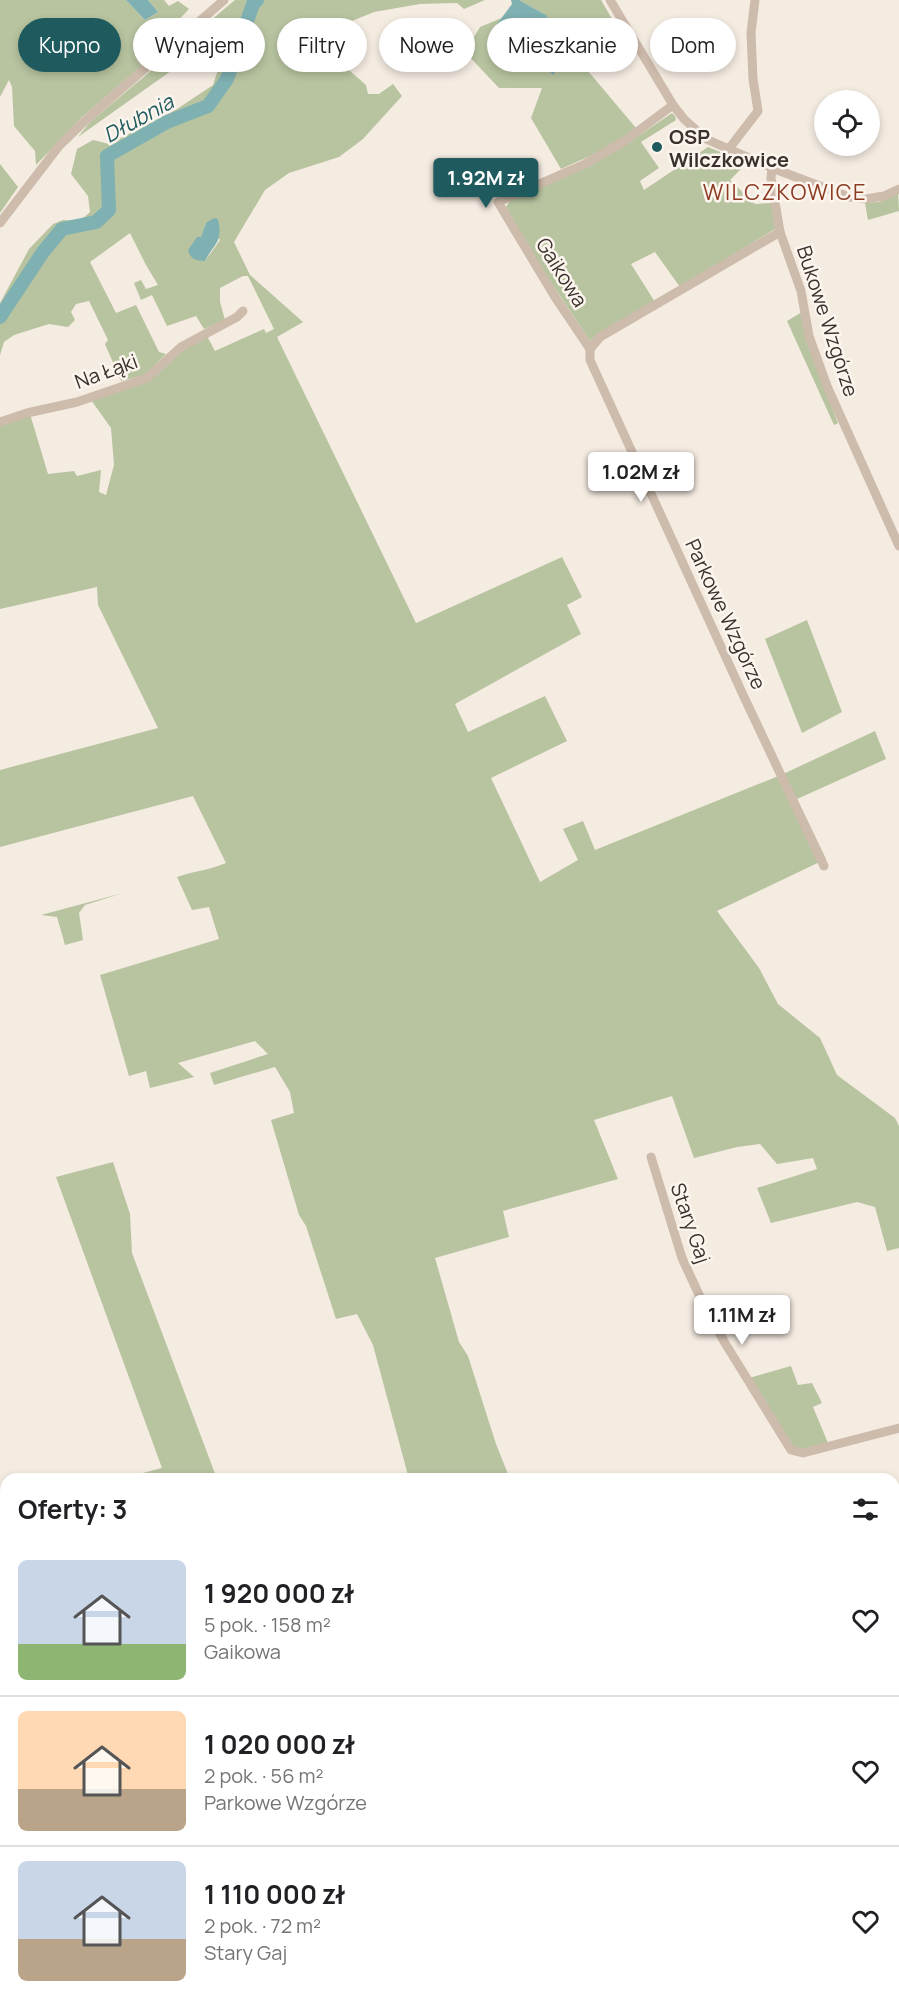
<!DOCTYPE html>
<html lang="pl">
<head>
<meta charset="utf-8">
<style>
	body { margin:0; font-family:Manrope,sans-serif; background:#f2f2f2; color:#202124; height:100vh; display:flex; flex-direction:column; font-size:22px; white-space:nowrap }
	* { box-sizing:border-box; margin:0 }
	p { font-size:20px; color:#757577 }
	.icon { flex:none; width:33px; height:33px; fill:none; stroke:currentColor; stroke-width:2; stroke-linecap:round; stroke-linejoin:round }
	.map { position:relative; flex:1; overflow:hidden }
	.panel { position:absolute; left:0px; top:1473px; width:900px; height:534px; display:flex; flex-direction:column; background:#fff; border-radius:18px 18px 0 0; box-shadow:0 3px 9px #0003 }
	.panel>* { flex:none }
	.banner { position:absolute; left:18px; top:18px; width:864px; height:54px; display:flex; gap:12px }
	.tools { position:absolute; left:814px; top:90px; display:grid; gap:12px }
	.tools a { display:grid; place-items:center; width:66px; height:66px; border-radius:50%; background:#fff; box-shadow:0 3px 9px #0003; font-size:30px }
	.price { position:absolute; translate:-50% -51px; padding:0 14px; border-radius:6px; background:#fff; color:#222; font-size:20px; line-height:39px; filter:drop-shadow(0 2px 3px #0008) }
	.price::after { content:''; position:absolute; left:50%; top:36px; width:18px; height:14px; margin-left:-9px; background:inherit; clip-path:polygon(0 0,100% 0,50% 100%) }
	.price.current { background:#1f5a5e; color:#fff }
	ul { padding:0; list-style:none }
	li { display:flex; align-items:center; gap:18px; height:150px; padding:0 18px }
	li+li { border-top:2px solid #e0e0e0 }
	li span { display:grid; place-items:center; flex:none; width:168px; height:120px; border-radius:9px; color:#555 }
	li>.icon { margin-inline-start:auto }
	span .icon { width:72px; height:72px; fill:#fffc; stroke-width:1 }
	li b { font-size:26px }
	h2 { display:flex; justify-content:space-between; align-items:center; height:72px; padding:0 18px; font-size:26px }
	.pill { padding:0 21px; border-radius:27px; background:#fff; box-shadow:0 3px 9px #0003; font-size:21px; line-height:54px }
	.pill.current { background:#1f5a5e; color:#fff }
	.map>svg:first-child { display:block }
</style>
</head>
<body>
<div class="map">
<svg width="899" height="2007" viewBox="0 0 899 2007">
	<rect width="100%" height="100%" fill="#f4ebe1"/>
	<!-- green -->
	<g fill="#b8c4a0" fill-rule="evenodd">
		<polygon points="0,0 126,0 145,20 158,12 148,0 164,0 169,6 178,1 189,9 174,25 168,41 164,43 151,38 148,43 160,50 82,117 36,165 35,151 14,126 12,87 9,80 0,97"/>
		<path d="M235,0h250l-21,9 -7,-6 -37,1 -46,8 -44,18 12,34 24,21 2,9h11l14,-10 9,12 -39,43 -24,18 -50,16 -24,17 -31,52 16,33 53,47 -26,15 139,286 146,-66 20,40 -15,8 14,29 -126,70 13,28 77,-36 22,45 -76,37 49,104 38,-22 -15,-31 20,-8 12,29 186,-75 94,-44 11,28 -89,40 29,60 -109,52 42,57 19,36 42,34 17,37 58,43 4,8v122l-12,3 -12,-44 -18,-5 -86,21 -14,-35 60,-19 -4,-11 -36,6 -17,-20 -23,3 -43,11 -22,-62 -78,24 24,59 -115,32 6,26 -74,21 24,84 9,14 28,88 14,35h-101l-36,-134 -16,-31 -21,5 -30,-93 -7,-11 -28,-95 23,-7 -4,-21 -15,-25 -61,18 -4,-12 58,-19 -13,-13 -77,22 16,14 -44,11 -4,-17 -17,5 -29,-101 119,-36 -10,-32 -17,3 -15,-33c17,-6 33,-7 49,-14l-33,-67 -193,51v-77l158,-42 -60,-123 -1,-18 -97,22v-183l30,-12 18,60 26,-3 3,5 24,-6 -2,22 7,3 8,-30 -3,-37 -20,-28 60,-20 32,-31 24,-13 8,15 49,-22 2,4 8,-4 -26,-53h-5l-23,12v14l5,18 -21,9 -8,-13 -29,10 -15,-31 -11,5 -7,-17 7,-3 5,9 12,-4 -12,-20 -16,-32 -40,29 26,51 20,-8 23,47 7,2 -21,21 -24,6 -16,-37 3,-4 -19,-39 -13,3 -5,8 4,8 -7,7 -19,-3 -35,11 -10,7 -4,13v-52l29,-54 24,-25 10,-4 17,1 10,-9 -2,-16 -17,-22 6,-25 16,-9 16,4 68,-35 36,-24 17,-53v-3l-152,108 12,-15zM206,223l14,17 -15,21 -4,-23z"/>
		<polygon points="519,0 601,0 618,29 577,53 588,71 636,128 608,148 561,169 531,118 542,88 499,88 465,52 480,27 502,18 494,28 539,50 546,15"/>
		<polygon points="672,113 675,116 676,120 641,142 659,168 640,181 644,190 708,147 747,163 730,180 755,204 773,203 775,229 680,287 655,252 631,264 655,302 590,341 542,269 506,207 511,199 621,148"/>
		<polygon points="0,164 18,187 0,213"/>
		<polygon points="898,193 899,211 868,220 865,203 879,202"/>
		<polygon points="802,312 819,374 838,423 834,425 787,321"/>
		<polygon points="807,620 842,712 802,733 765,639"/>
		<polygon points="123,893 85,905 79,913 83,940 65,945 57,917 41,915"/>
		<polygon points="113,1162 130,1214 132,1253 217,1479 119,1479 162,1468 56,1177"/>
		<polygon points="791,1366 798,1385 812,1383 822,1403 813,1407 828,1443 802,1451 792,1447 749,1378"/>
		<polygon points="899,1830 899,2007 685,2007 683,2001 894,2001 894,1831"/>
		<polygon points="6,1925 6,2001 60,2001 62,2007 0,2007 0,1926"/>
		<polygon points="68,2001 110,2001 112,2007 70,2007"/>
	</g>
	<!-- water -->
	<g fill="#7fb0b2">
		<polygon points="126,0 148,0 158,12 145,20"/>
		<polygon points="511,0 519,0 546,15 567,50 553,75 538,59 538,49 494,28 512,4"/>
		<path d="M214,218l4,1c5,24 -3,23 -13,42 -10,-1 -14,-1 -17,-11l9,-13h4l5,-14z"/>
	</g>
	<g fill="none" stroke-linecap="round" stroke-linejoin="round">
		<!-- river -->
		<polyline stroke="#7fb0b2" stroke-width="14" points="0,317 43,252 62,229 96,222 109,210 107,156 167,122 208,106 227,79 253,4 257,0"/>
		<!-- minor -->
		<g stroke="#cdbbac" stroke-width="9">
			<polyline points="610,0 673,105 684,119 706,139 772,168 849,197 866,199 884,196 899,189"/>
			<polyline points="728,150 758,111 753,79 751,33 755,0"/>
			<polyline points="772,168 771,178 780,232 801,291 809,336 827,386 899,546"/>
			<polyline points="0,223 59,146 89,117 224,0"/>
			<polyline points="780,232 600,337 590,349 590,360 744,697 824,866"/>
			<polyline points="590,349 555,297 498,202 585,164 626,140 673,105"/>
			<polyline points="0,422 27,413 77,402 147,378 181,347 237,317 243,311"/>
			<polyline points="651,1157 682,1258 701,1299 725,1343 791,1450 803,1453 899,1428"/>
			<polyline points="0,1728 6,1727"/>
			<polyline points="63,2001 65,2007"/>
			<polyline points="587,2001 591,2007"/>
		</g>
	</g>
	<!-- markers -->
	<circle fill="#1f5a5e" stroke="#fbf5ee" stroke-width="2" cx="657" cy="147" r="6"/>
	<g text-anchor="middle" dominant-baseline="central" stroke-width="5" stroke-linejoin="round" paint-order="stroke">
		<!-- poi labels -->
		<g font-size="20" font-weight="bold" fill="#3b302b" stroke="#fbf5ee" text-anchor="start">
			<text x="669" y="136">OSP<tspan x="669" dy="23">Wilczkowice</tspan></text>
		</g>
		<!-- street labels -->
		<g font-size="20" fill="#3b302b" stroke="#fbf5ee">
			<text transform="translate(562 272) rotate(58)">Gaikowa</text>
			<text transform="translate(828 321) rotate(72)">Bukowe Wzgórze</text>
			<text transform="translate(106 371) rotate(-20)">Na Łąki</text>
			<text transform="translate(726 614) rotate(65)">Parkowe Wzgórze</text>
			<text transform="translate(691 1223) rotate(71)">Stary Gaj</text>
		</g>
		<!-- water labels -->
		<g font-size="21" font-style="italic" fill="#1f5a5e" stroke="#fbf5ee">
			<text transform="translate(138 118) rotate(-29)">Dłubnia</text>
		</g>
		<!-- quarter labels -->
		<g font-size="22" letter-spacing="1.5" fill="#8c3b22" stroke="#fbf5ee">
			<text x="785" y="192">WILCZKOWICE</text>
		</g>
	</g>
</svg>
<div class="tools">
<a><svg class="icon" aria-label="locate" viewBox="0 0 24 24"><circle cx="12" cy="12" r="6"/><path d="M12 2v4M12 18v4M2 12h4M18 12h4"/></svg></a>
</div>
<b class="price current" style="left:486px;top:209px">1.92M zł</b>
<b class="price" style="left:641px;top:503px">1.02M zł</b>
<b class="price" style="left:742px;top:1346px">1.11M zł</b>
<div class="banner">
<a class="pill current">Kupno</a>
<a class="pill">Wynajem</a>
<a class="pill">Filtry</a>
<a class="pill">Nowe</a>
<a class="pill">Mieszkanie</a>
<a class="pill">Dom</a>
</div>
<section class="panel">
<h2>Oferty: 3<svg class="icon" aria-label="filters" viewBox="0 0 24 24"><path d="M4 7h16M4 17h16"/><circle cx="9" cy="7" r="2"/><circle cx="15" cy="17" r="2"/></svg></h2>
<ul>
<li><span style="background:linear-gradient(#c9d6e8 70%,#8fb573 0)"><svg class="icon" aria-label="home" viewBox="0 0 24 24"><path d="M3 11l9-7 9 7M6 9v11h12V9"/></svg></span><div><b>1 920 000 zł</b><p>5 pok. · 158 m²</p><p>Gaikowa</p></div><svg class="icon" aria-label="heart" viewBox="0 0 24 24"><path d="M12 20l-8-8c-3-5 5-10 8-4 3-6 11-1 8 4z"/></svg></li>
<li><span style="background:linear-gradient(#ffd9b3 65%,#b9a48a 0)"><svg class="icon" aria-label="home" viewBox="0 0 24 24"><path d="M3 11l9-7 9 7M6 9v11h12V9"/></svg></span><div><b>1 020 000 zł</b><p>2 pok. · 56 m²</p><p>Parkowe Wzgórze</p></div><svg class="icon" aria-label="heart" viewBox="0 0 24 24"><path d="M12 20l-8-8c-3-5 5-10 8-4 3-6 11-1 8 4z"/></svg></li>
<li><span style="background:linear-gradient(#c9d6e8 65%,#b9a48a 0)"><svg class="icon" aria-label="home" viewBox="0 0 24 24"><path d="M3 11l9-7 9 7M6 9v11h12V9"/></svg></span><div><b>1 110 000 zł</b><p>2 pok. · 72 m²</p><p>Stary Gaj</p></div><svg class="icon" aria-label="heart" viewBox="0 0 24 24"><path d="M12 20l-8-8c-3-5 5-10 8-4 3-6 11-1 8 4z"/></svg></li>
</ul>
</section>
</div>
</body>
</html>
